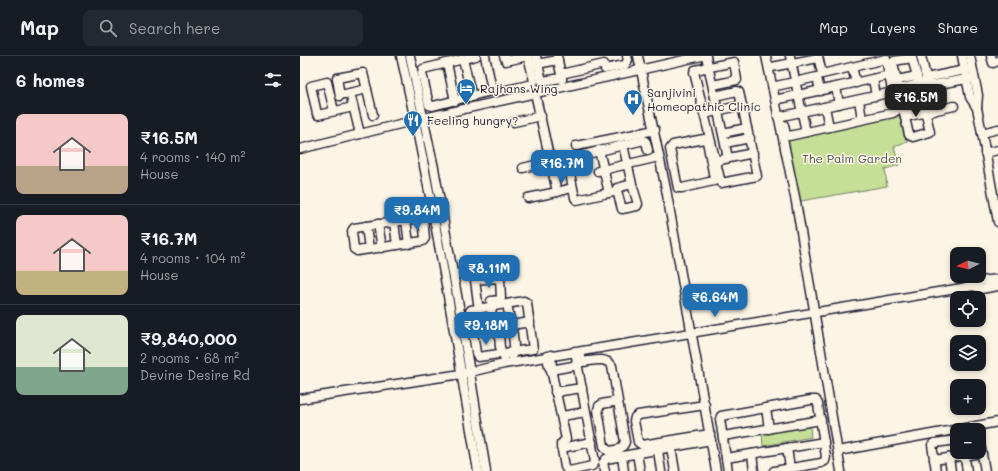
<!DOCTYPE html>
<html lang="en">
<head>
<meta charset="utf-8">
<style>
	body { margin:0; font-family:Mali,sans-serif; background:#242831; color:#f1f3f6; height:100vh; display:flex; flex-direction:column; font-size:15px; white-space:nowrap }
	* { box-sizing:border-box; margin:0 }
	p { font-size:13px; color:#9ea1a6 }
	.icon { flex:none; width:22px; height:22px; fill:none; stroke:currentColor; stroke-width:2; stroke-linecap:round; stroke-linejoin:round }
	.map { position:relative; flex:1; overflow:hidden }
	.panel { display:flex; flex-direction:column; background:#171b24; width:300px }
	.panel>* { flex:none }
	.needle { width:26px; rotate:264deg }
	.controls { position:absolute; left:650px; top:191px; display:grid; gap:8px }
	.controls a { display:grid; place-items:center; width:36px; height:36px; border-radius:8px; background:#171b24; box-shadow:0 2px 6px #0003; font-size:20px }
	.price { position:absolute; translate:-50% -34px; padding:0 9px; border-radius:8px; background:#1f6fb2; color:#fff; font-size:13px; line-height:26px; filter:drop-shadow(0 1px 2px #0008) }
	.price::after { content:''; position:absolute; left:50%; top:24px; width:12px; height:9px; margin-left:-6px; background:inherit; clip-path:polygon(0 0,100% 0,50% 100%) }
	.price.current { background:#222; color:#fff }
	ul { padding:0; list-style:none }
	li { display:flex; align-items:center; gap:12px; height:100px; padding:0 16px }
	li+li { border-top:1px solid #363941 }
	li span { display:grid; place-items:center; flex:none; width:112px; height:80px; border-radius:8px; color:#555 }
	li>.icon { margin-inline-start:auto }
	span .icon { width:48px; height:48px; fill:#fffc; stroke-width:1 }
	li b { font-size:17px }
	h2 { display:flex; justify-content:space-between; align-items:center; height:48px; padding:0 16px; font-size:17px }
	header { display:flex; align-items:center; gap:24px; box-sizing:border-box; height:56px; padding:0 20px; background:#171b24; border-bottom:1px solid #363941 }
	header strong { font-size:19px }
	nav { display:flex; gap:22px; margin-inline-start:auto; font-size:14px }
	.search { width:280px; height:36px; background:#242831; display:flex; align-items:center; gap:10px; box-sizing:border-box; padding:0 14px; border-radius:8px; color:#9ea1a6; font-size:15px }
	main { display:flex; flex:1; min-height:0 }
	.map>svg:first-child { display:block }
</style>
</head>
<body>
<header>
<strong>Map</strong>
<div class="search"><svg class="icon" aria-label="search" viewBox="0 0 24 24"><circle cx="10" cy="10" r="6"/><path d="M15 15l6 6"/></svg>Search here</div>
<nav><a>Map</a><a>Layers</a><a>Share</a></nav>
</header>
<main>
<section class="panel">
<h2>6 homes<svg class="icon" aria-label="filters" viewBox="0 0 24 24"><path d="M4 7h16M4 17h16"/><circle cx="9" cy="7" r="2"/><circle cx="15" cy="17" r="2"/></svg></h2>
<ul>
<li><span style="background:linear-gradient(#f6c9c9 65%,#b9a48a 0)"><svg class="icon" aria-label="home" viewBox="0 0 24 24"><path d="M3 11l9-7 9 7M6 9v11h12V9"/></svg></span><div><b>₹16.5M</b><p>4 rooms · 140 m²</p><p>House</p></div></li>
<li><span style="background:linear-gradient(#f6c9c9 70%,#c2b280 0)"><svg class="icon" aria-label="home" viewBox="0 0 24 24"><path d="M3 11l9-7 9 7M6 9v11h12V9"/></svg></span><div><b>₹16.7M</b><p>4 rooms · 104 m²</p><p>House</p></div></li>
<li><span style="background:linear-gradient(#dfe7d0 65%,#7fa58c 0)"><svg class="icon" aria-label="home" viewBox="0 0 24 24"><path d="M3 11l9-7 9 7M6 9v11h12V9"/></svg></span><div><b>₹9,840,000</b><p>2 rooms · 68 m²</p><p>Devine Desire Rd</p></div></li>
</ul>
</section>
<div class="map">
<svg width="698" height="415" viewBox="0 0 698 415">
	<rect width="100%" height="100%" fill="#fcf5e5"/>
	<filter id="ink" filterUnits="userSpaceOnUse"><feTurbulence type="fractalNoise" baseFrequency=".025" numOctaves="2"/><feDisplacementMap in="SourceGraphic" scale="8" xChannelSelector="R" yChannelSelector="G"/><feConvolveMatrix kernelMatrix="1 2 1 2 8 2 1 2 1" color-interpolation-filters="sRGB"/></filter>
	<g filter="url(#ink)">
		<!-- green -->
		<g fill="#c5df96" stroke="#748068">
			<polygon points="601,57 607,85 594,91 599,109 585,113 587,130 501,145 483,83"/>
			<polygon points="510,370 511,381 463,390 462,378"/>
		</g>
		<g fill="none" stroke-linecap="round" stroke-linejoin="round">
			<defs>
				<g id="minor">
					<path d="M101,0c31,137 53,276 77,415"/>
					<polyline points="110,0 134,112 159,250 186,415"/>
					<polyline points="176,0 123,13 122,17 129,49 133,50 191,35 192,33 185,0"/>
					<polyline points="204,0 206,5 228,0"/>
					<polyline points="236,0 242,25 262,22"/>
					<polyline points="257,0 262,23"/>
					<polyline points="338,0 366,133 416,415"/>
					<polyline points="406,0 428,102"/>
					<polyline points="466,0 496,146 541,415"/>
					<polyline points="490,0 506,76"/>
					<polyline points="621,0 634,55"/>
					<polyline points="662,0 670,41 677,52 682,77 698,166"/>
					<polyline points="670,0 678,39 677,52"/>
					<polyline points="691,0 693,7 698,5"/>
					<polyline points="163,3 172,41"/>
					<polyline points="147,7 155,45"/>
					<polyline points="237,8 258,4"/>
					<polyline points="472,11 518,2"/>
					<polyline points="552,11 556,27"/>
					<polyline points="305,13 325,9 328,4 327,0"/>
					<polyline points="261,18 304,8"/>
					<polyline points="626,22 670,13"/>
					<polyline points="573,23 576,40"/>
					<polyline points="597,24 617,20"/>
					<polyline points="413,29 437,24 434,6 395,14 394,16 421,127 457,120 447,72"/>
					<polyline points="476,30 517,21 520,35"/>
					<polyline points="628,30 672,22"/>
					<polyline points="536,31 590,19"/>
					<polyline points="599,33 619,28 612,2 594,5 593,7 609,79 613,81 630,76 619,28 627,27"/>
					<polyline points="206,34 233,28 234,25 228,0"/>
					<polyline points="50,37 60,78"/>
					<polyline points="45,38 67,33"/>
					<polyline points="40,40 37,22 63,17 73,59"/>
					<polyline points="415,40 437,35 439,36 447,72 423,77"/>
					<polyline points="479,43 536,31 539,48"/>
					<polyline points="559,44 562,63"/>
					<polyline points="525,51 529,71"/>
					<polyline points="603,54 624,50"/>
					<polyline points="34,55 27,26 11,30 17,58 18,59 53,51"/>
					<polyline points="404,58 442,49"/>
					<polyline points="478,61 593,36"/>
					<polyline points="605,61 654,50"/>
					<polyline points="214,66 241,60"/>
					<polyline points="484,69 486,79 489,80 593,57 596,55 586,3 522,18 518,0"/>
					<polyline points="682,77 698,73"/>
					<polygon points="404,83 407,85 414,122 414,125 382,132 378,132 370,93 373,89"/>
					<polyline points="425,87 450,82"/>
					<polyline points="276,90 355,74"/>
					<polyline points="0,93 124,62 402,0"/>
					<polyline points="299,94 309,137"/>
					<polyline points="685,97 698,94"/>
					<polyline points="415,105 453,97"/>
					<polyline points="223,112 251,105"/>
					<polyline points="298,115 359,101"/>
					<polyline points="332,128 338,148 337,150 322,153 317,135 277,144 275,142 267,103 344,84 346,86 348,94"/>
					<polyline points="317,135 317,132 332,128 323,89"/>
					<polyline points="257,136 268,133"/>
					<polyline points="228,142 257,136 233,28"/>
					<polygon points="120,162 123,164 125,182 123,185 57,195 54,193 52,175 54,172"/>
					<polyline points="106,164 109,188"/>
					<polyline points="94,166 97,189"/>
					<polyline points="78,168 82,192"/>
					<polyline points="66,170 69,193"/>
					<polyline points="154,218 171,216 173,217 175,224 198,222 200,223 201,242 200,244 191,245"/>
					<polyline points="175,224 178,247"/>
					<polyline points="674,230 681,233 698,230"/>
					<polygon points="224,245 227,247 233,293 178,301 176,297 170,255 171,254"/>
					<polyline points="207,248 213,279 214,289 212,300"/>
					<polyline points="191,251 192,261 199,278 200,291 204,302"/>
					<polyline points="212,269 230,266"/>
					<polyline points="173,276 196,272"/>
					<path d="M280,297l2,9c11,-1 23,-6 30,4l13,76c-3,8 -9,8 -17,9l-4,-5 -6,-36 1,-4 3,-2 16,-3"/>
					<polyline points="247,300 249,311 251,313 252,311 251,299"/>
					<polyline points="251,313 266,383 261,388 265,411 267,414 269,415 292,410 295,406 275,295"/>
					<polyline points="251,314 278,309"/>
					<polyline points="255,336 282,332"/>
					<polyline points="0,343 161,318 204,308 674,230 680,225 698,223"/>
					<polyline points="405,349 338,359 335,361 334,365 338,386 342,389 410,378"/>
					<polyline points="466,352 469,373"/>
					<polyline points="262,360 286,356"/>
					<polyline points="423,380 521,364"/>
					<polyline points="679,382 685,415"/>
					<polyline points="371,391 375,415"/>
					<polyline points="261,392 292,386"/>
					<polyline points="487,392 490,412"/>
					<polyline points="358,394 361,415"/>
					<polyline points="538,395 698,366"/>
					<polyline points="664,396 667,415"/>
					<polyline points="337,398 340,415"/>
					<polyline points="452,398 454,415"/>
					<polyline points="322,401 324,415"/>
					<polyline points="426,402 524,386"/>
					<polyline points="649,402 651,415"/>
					<polyline points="634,404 682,397"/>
					<polyline points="305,415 303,407 306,403 411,384"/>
					<polyline points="428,415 420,363 421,360 511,344 516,344 518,348 526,401 525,405 521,407 474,415"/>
					<polyline points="636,415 632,389 635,387 657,384"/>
				</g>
			</defs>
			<!-- minor casing -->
			<use href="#minor" stroke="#22223b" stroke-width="11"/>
			<!-- minor -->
			<use href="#minor" stroke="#fcf5e5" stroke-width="8"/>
		</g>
	</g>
	<!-- icons -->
	<defs>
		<symbol id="hotel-pin" viewBox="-11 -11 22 30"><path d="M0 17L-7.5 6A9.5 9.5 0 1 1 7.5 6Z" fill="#1f6fb2" stroke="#fcf5e5"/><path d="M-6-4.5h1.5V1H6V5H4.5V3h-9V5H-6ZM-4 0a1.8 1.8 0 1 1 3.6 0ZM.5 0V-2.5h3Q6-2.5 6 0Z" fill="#fff"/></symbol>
		<symbol id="hospital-pin" viewBox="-11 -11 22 30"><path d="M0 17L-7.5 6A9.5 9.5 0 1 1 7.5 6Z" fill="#1f6fb2" stroke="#fcf5e5"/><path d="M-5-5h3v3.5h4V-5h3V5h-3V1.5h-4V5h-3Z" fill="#fff"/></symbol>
		<symbol id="restaurant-pin" viewBox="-11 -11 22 30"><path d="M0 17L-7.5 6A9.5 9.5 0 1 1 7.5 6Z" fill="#1f6fb2" stroke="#fcf5e5"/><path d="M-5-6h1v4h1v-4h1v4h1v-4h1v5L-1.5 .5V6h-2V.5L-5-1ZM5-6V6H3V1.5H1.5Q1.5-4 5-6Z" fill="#fff"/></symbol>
	</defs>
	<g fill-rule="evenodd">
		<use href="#hotel-pin" x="155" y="21" width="22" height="30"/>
		<use href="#hospital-pin" x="322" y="32" width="22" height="30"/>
		<use href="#restaurant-pin" x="102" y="53" width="22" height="30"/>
	</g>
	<g text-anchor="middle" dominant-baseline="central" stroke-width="3" stroke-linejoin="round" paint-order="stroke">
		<!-- poi labels -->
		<g font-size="12" fill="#22223b" stroke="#fcf5e5" text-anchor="start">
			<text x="180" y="32">Rajhans Wing</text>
			<text x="347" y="36">Sanjivini<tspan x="347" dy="14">Homeopathic Clinic</tspan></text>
			<text x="127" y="64">Feeling hungry?</text>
		</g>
		<!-- park labels -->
		<g font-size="12" fill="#4b5152" stroke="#fcf5e5">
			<text x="552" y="102">The Palm Garden</text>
		</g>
	</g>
</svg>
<div class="controls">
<a><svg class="needle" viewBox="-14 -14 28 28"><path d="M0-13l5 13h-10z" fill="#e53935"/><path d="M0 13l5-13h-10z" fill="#9ea1a6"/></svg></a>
<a><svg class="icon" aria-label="locate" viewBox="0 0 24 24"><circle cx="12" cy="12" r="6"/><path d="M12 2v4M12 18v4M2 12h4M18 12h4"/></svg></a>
<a><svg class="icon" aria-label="layers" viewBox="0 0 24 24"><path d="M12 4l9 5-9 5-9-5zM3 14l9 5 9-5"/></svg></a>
<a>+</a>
<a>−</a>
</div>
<b class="price current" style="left:616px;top:62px">₹16.5M</b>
<b class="price" style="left:262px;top:128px">₹16.7M</b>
<b class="price" style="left:117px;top:175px">₹9.84M</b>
<b class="price" style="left:189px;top:233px">₹8.11M</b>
<b class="price" style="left:415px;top:262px">₹6.64M</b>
<b class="price" style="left:186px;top:290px">₹9.18M</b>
</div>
</main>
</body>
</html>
